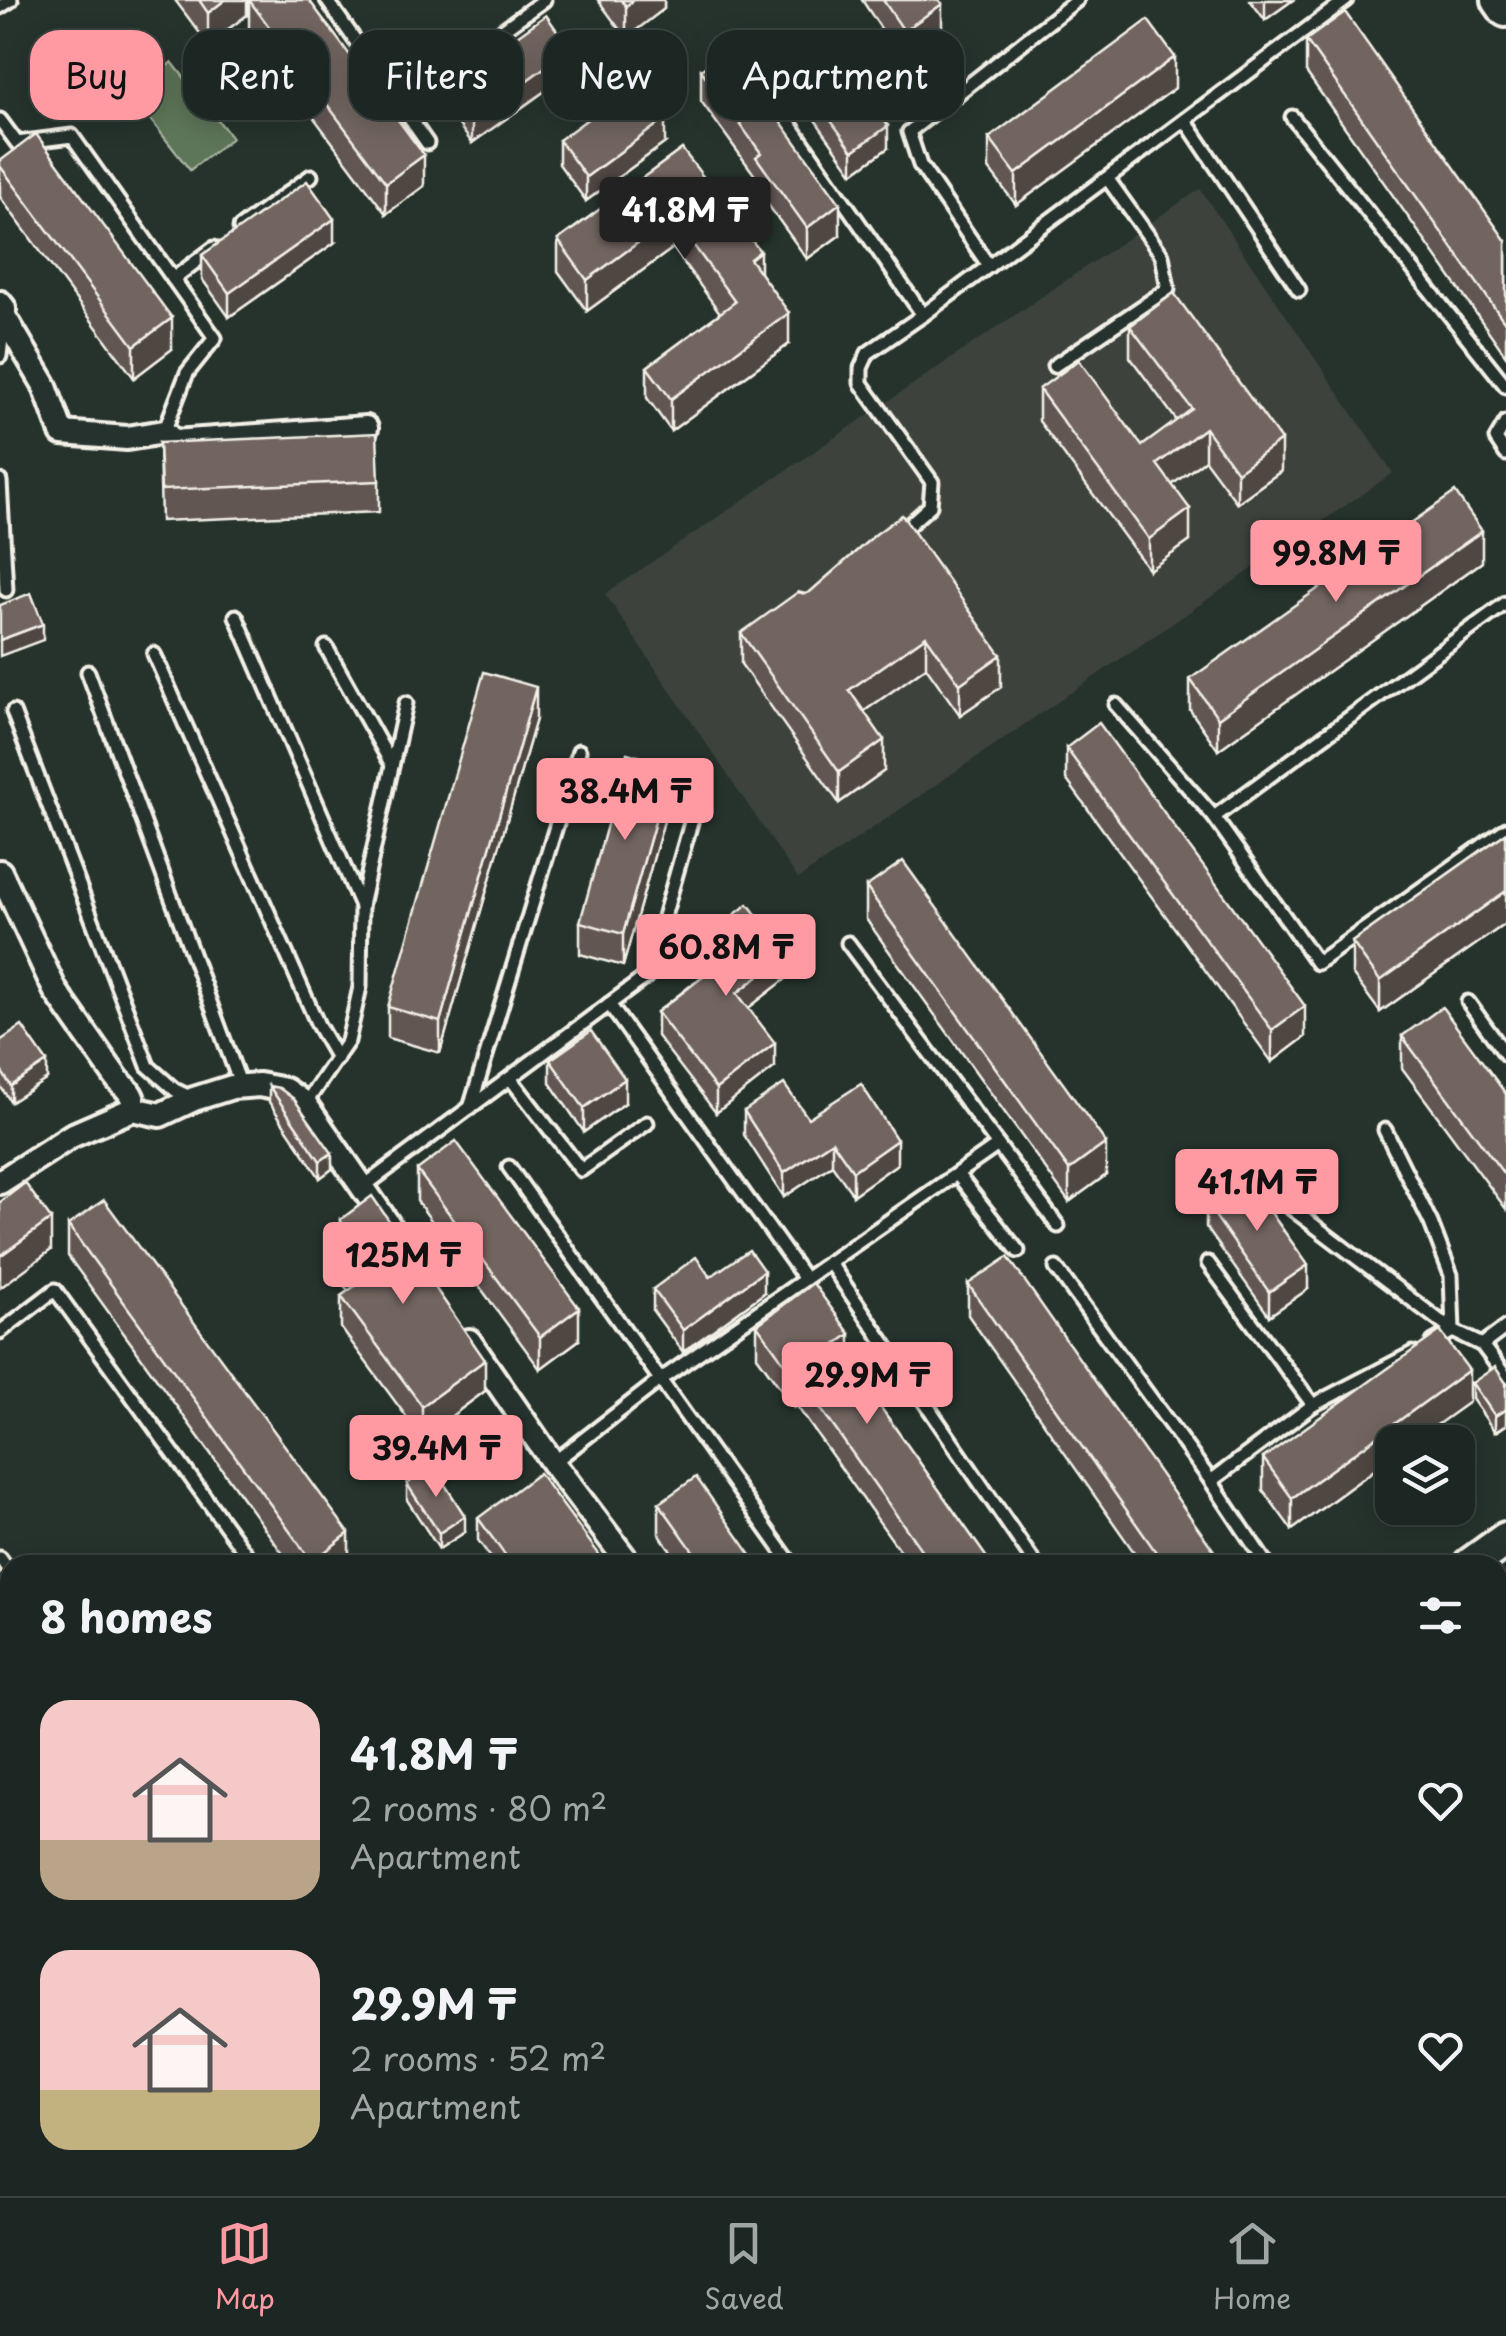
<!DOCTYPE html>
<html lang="en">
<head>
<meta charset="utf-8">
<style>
	body { margin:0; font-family:"Playpen Sans",sans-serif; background:#252e2a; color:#f1f3f6; height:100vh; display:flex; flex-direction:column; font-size:38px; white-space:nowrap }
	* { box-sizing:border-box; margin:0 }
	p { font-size:32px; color:#a0a5a5 }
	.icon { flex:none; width:55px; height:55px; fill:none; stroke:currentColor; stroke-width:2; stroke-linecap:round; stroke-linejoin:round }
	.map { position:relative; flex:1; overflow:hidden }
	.sheet { position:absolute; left:0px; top:1555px; width:1508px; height:642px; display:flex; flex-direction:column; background:#1c2622; border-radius:30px 30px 0 0; box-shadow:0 5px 25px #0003,0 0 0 2px #3a4340 }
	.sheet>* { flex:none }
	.banner { position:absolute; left:30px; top:30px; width:1000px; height:90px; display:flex; gap:20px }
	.fabs { position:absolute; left:1375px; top:1425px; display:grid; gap:20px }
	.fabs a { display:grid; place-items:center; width:100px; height:100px; border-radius:20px; background:#1c2622; box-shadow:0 5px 25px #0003,0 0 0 2px #3a4340; font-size:50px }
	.price { position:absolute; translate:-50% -85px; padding:0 22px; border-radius:10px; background:#ff9aa2; color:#111; font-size:32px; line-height:65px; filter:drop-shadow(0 2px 5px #0008) }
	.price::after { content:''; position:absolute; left:50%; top:60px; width:30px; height:22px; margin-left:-15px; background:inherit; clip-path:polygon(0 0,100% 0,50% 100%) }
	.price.current { background:#222; color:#fff }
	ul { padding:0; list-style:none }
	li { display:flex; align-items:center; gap:30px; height:250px; padding:0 40px }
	li span { display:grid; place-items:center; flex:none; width:280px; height:200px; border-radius:30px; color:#555 }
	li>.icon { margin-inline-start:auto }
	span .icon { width:120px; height:120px; fill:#fffc; stroke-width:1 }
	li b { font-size:42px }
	h2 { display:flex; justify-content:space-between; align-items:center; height:120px; padding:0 40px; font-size:42px }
	.pill { padding:0 35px; border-radius:30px; background:#1c2622; box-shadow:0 5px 25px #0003,0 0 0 2px #3a4340; font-size:35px; line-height:90px }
	.pill.current { background:#ff9aa2; color:#111 }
	.tab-bar { display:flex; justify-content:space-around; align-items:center; height:140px; border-top:2px solid #3a4340; background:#1c2622; font-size:28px; color:#a0a5a5 }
	.tab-bar a { display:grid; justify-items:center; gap:5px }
	.tab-bar .current { color:#ff9aa2 }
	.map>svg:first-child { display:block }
</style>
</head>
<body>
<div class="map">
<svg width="1506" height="2196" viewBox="0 0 1506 2196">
	<rect width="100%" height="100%" fill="#26332d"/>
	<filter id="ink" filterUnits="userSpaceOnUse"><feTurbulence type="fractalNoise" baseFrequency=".01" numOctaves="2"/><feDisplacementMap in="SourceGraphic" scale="20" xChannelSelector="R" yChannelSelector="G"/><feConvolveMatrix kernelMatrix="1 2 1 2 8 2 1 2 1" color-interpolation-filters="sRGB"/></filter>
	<g filter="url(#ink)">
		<!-- built -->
		<polygon fill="#3d423c" points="1200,189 1393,473 798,879 605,594"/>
		<!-- green -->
		<polygon fill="#5d7458" stroke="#a8b2a0" stroke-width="2.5" points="172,62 232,138 190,170 131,95"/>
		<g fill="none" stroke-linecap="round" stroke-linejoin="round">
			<defs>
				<g id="service">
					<polyline points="327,0 427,143"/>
					<polyline points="0,7 11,0"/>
					<polyline points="746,61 923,315"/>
					<polyline points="399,105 544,0"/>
					<polyline points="1292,117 1506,386"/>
					<polyline points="0,120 17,143 72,136 215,338 187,373 164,432"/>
					<polyline points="1185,120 1299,290"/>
					<polyline points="240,228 311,176"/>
					<polyline points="989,266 920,165 909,132 1077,0"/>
					<polyline points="173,279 214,248"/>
					<polyline points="0,356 4,320"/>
					<polyline points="1054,366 1168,289 1162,255 1107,178"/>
					<polyline points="1506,422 1496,439 1506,454"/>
					<polyline points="0,481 6,590"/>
					<polyline points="901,532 930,506 932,482 861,383 861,368 868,353 923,315 1346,0"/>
					<polyline points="1506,603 1214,817 1317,963 1506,829"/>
					<polyline points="236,616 361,906"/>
					<polyline points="326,647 392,765"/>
					<polyline points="154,654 318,1025 337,1058"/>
					<polyline points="88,672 241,1086"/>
					<polyline points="1116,705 1214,817"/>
					<polyline points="13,712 148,1066 175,1090 194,1099"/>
					<polyline points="1468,1002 1506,1055"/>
					<polyline points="609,1004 805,1279"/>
					<polyline points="510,1078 581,1170 647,1123"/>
					<polyline points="305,1104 348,1041 360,987 361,906 406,703"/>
					<polyline points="470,1108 579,751"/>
					<polyline points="1385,1130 1431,1223 1451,1275 1453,1331 1482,1345"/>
					<polyline points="998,1145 1058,1226"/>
					<polyline points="509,1167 792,1565"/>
					<polyline points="957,1174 1018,1251"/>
					<polyline points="363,1187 647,976 696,805"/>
					<polyline points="1291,1208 1453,1331 1433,1342"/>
					<polyline points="829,1262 1036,1565"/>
					<polyline points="1208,1263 1313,1405"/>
					<polyline points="1056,1268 1211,1481"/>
					<polyline points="1506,1327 1482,1345 1506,1377"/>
					<polyline points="0,1332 55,1290 254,1565"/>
					<polyline points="553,1463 660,1380 998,1145 848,943"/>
					<polyline points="0,1558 10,1572"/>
					<polyline points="1267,1565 1211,1481 1313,1405 1413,1353"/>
					<polyline points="1046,2188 1052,2196"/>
					<polyline points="1198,2188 1204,2196"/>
				</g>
				<g id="minor">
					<polyline points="0,303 4,308 4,316 44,384 62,433 127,438 164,432 174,442 366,428"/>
					<path d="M0,872l55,118 63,90c8,8 18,16 15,29l-62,27 -71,46"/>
					<polyline points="133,1109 160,1115 194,1099 232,1087 259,1085 285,1090 305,1104 388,1224"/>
					<polyline points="469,1341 553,1463 630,1565"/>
					<polyline points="0,1872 10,1886"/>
					<polyline points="225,2188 231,2196"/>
				</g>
				<g id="secondary">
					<polyline points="1499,0 1506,10"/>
					<polyline points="1470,1565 1506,1539"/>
					<polyline points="585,2196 597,2188"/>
				</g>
			</defs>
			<!-- service casing -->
			<use href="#service" stroke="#f4f1e8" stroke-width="19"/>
			<!-- minor casing -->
			<use href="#minor" stroke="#f4f1e8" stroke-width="30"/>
			<!-- secondary casing -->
			<use href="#secondary" stroke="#f4f1e8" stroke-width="40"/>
			<!-- service -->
			<use href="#service" stroke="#26332d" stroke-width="11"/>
			<!-- minor -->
			<use href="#minor" stroke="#26332d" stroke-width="22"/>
			<!-- secondary -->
			<use href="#secondary" stroke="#26332d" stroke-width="32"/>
		</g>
		<!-- wall -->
		<g fill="#625753" stroke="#f4f1e8" stroke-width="2.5">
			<polygon points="175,0 247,0 247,15 208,44"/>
			<polygon points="249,0 424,186 386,214 249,31"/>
			<polygon points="598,0 664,0 664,9 626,38"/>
			<polygon points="862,0 939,0 942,36 917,53 924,85 878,113 888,148 853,173 813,117 813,96 853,78 896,51"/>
			<polygon points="1250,0 1293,0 1265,20"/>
			<polygon points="1306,40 1506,241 1506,356 1306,72"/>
			<polygon points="701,70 840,235 807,259 756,188 756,177 701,101"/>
			<polygon points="570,73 472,143 448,110 448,86"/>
			<polygon points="1175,88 1016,205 989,169 989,138"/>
			<polygon points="559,140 665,143 586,201 559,164"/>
			<polygon points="682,149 760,273 789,344 671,431 647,398 647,367 720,313 673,248 587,311 558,271 558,240"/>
			<polygon points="0,161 172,349 134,378 0,197"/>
			<polygon points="334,243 229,317 202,279 202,255"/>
			<polygon points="1130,326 1281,471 1237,503 1205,460 1172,484 1190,541 1149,570 1039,421 1039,389 1142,446 1177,421 1130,357"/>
			<polygon points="159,443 379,481 379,512 161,521"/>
			<polygon points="876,534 1001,687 960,715 926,667 864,711 884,771 839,803 741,664 741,633 810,592"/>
			<polygon points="1482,562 1218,750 1190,710 1190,679"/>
			<polygon points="536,719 440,1053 388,1038 388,1007"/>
			<polygon points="1066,748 1305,1037 1272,1062 1066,779"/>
			<polygon points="671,796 623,966 580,954 580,922"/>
			<polygon points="1506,833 1506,923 1380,1012 1352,974 1352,942"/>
			<polygon points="866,887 1106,1175 1069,1202 866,919"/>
			<polygon points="699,942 787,978 748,1008 775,1067 716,1113 657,1036 657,1012 705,974 699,966"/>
			<polygon points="1402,1036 1506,1094 1506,1209 1402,1068"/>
			<polygon points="0,1041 47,1079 11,1102 0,1086"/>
			<polygon points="550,1060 625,1103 584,1132 550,1083"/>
			<polygon points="269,1086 332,1169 320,1178 269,1102"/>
			<polygon points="744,1111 808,1118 897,1164 853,1195 832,1165 784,1197 744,1135"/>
			<polygon points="417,1170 579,1340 540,1369 417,1201"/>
			<polygon points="1206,1203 1308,1289 1269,1316 1206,1227"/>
			<polygon points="340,1220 485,1391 422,1438 341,1328 341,1296 348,1291 334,1272 334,1241 340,1236"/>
			<polygon points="68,1225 349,1564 291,1565 68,1256"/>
			<polygon points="710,1277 764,1293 683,1352 653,1311 653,1289"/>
			<polygon points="968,1284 1217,1555 1229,1565 1143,1565 968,1315"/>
			<polygon points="757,1325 850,1364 992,1565 910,1565 796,1405 794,1407 757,1356"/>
			<polygon points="1472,1383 1506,1383 1506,1425 1495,1432 1472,1399"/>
			<polygon points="1469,1402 1392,1442 1392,1457 1292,1530 1263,1490 1263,1458"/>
			<polygon points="407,1484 465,1532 439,1549 407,1500"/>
			<polygon points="659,1503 758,1565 681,1565 659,1534"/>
			<polygon points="478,1518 607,1565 496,1565 478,1540"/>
			<polygon points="0,1609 10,1622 10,1732 0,1718"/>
			<polygon points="10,1917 10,1965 0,1950 0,1923"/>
			<polygon points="0,2075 10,2078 10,2125 7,2127 0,2118"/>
			<polygon points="98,2188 138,2188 125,2196 103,2196"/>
			<polygon points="836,2188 921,2188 911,2196 824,2196"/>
			<polygon points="949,2188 1008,2188 1008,2196 956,2196"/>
			<polygon points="1096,2188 1196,2188 1202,2196 1102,2196"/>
		</g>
		<!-- shaded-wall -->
		<g fill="#504743" stroke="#f4f1e8" stroke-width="2.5">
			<polygon points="225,0 247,0 247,15 208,44 208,13"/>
			<polygon points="634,0 664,0 664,9 626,38 626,6"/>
			<polygon points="1265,0 1293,0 1265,20"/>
			<polygon points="942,4 942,36 904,62 904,31"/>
			<polygon points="570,49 570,73 472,143 472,120"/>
			<polygon points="1175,57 1175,88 1016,205 1016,174"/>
			<polygon points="924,64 924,85 868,120 868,98"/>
			<polygon points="665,119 665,143 586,201 586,177"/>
			<polygon points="888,126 888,148 853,173 853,151"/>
			<polygon points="424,155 424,186 386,214 386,183"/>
			<polygon points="840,203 840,235 807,259 807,228"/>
			<polygon points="673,217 673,248 587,311 587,280"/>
			<polygon points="334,219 334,243 229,317 229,293"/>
			<polygon points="760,251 760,283 750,259"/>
			<polygon points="789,313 789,344 671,431 671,399"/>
			<polygon points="172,318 172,349 134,378 134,346"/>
			<polygon points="1205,428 1205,460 1157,496 1157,464"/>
			<polygon points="1281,440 1281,471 1237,503 1237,472"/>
			<polygon points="1190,509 1190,541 1149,570 1149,539"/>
			<polygon points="1482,531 1482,562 1218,750 1218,718"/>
			<polygon points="43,624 43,640 0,656 0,640"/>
			<polygon points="926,636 926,667 849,722 849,690"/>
			<polygon points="1001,655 1001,687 960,715 960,684"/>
			<polygon points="536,687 536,719 440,1053 440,1022"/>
			<polygon points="884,740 884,771 839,803 839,772"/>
			<polygon points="671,765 671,796 623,966 623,934"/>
			<polygon points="1506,891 1506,923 1380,1012 1380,981"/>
			<polygon points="787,954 787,978 737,1017 737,993"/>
			<polygon points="1305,1006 1305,1037 1272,1062 1272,1030"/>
			<polygon points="775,1043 775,1067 716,1113 716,1089"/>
			<polygon points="47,1062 47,1079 11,1102 11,1086"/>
			<polygon points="625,1079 625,1103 584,1132 584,1108"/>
			<polygon points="897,1140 897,1164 853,1195 853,1171"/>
			<polygon points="832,1141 832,1165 784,1197 784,1173"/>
			<polygon points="1106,1143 1106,1175 1069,1202 1069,1170"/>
			<polygon points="332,1153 332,1169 320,1178 320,1161"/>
			<polygon points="51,1219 51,1250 0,1288 0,1256"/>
			<polygon points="1308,1265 1308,1289 1269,1316 1269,1292"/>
			<polygon points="764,1271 764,1293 683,1352 683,1330"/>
			<polygon points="579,1308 579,1340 540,1369 540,1337"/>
			<polygon points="850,1334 850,1365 836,1344"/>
			<polygon points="485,1360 485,1391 422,1438 422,1406"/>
			<polygon points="1469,1370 1469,1402 1413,1442 1392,1442 1392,1457 1292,1530 1292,1498"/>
			<polygon points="796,1374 796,1405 794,1407 794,1376"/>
			<polygon points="1506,1409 1506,1425 1495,1432 1495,1416"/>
			<polygon points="465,1516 465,1532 439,1549 439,1533"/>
			<polygon points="349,1533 349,1564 312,1565 312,1562"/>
			<polygon points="1506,1792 1506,1824 1498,1830 1498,1799"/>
			<polygon points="1506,2040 1506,2086 1498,2092 1498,2047"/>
			<polygon points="10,2109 10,2125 7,2127 7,2111"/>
			<polygon points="110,2188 138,2188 125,2196 110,2196"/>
			<polygon points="758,2188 800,2188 800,2196 746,2196"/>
			<polygon points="885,2188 921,2188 911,2196 885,2196"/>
			<polygon points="997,2188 1008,2188 1008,2196 987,2196"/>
		</g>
		<!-- building -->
		<g fill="#726560" stroke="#f4f1e8" stroke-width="2.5">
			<polygon points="199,0 225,0 208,13"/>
			<polygon points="249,0 309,0 424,155 386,183"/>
			<polygon points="621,0 634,0 626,6"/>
			<polygon points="883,0 939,0 942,4 904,31"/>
			<polygon points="1345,12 1506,241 1506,324 1306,40"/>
			<polygon points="546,15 570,49 472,120 448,86"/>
			<polygon points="1148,20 1175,57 1016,174 989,138"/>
			<polygon points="911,43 924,64 868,98 888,126 853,151 813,96 848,71 853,78"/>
			<polygon points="728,49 840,203 807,228 756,157 761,153 701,70"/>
			<polygon points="638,82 665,119 586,177 559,140"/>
			<polygon points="36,134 172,318 134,346 0,166 0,161"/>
			<polygon points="682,149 760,251 750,259 789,313 671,399 647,367 735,302 673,217 587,280 558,240"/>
			<polygon points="307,181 334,219 229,293 202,255"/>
			<polygon points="1174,293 1281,440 1237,472 1205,428 1157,464 1190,509 1149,539 1039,389 1079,360 1142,446 1192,409 1130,326"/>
			<polygon points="377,433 379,481 161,490 159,443"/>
			<polygon points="1455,492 1482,531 1218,718 1190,679"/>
			<polygon points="902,515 1001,655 960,684 926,636 849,690 884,740 839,772 741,633 798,592 805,594 810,592 876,534"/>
			<polygon points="31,593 43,624 0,640 0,605"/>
			<polygon points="484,672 536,687 440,1022 388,1007"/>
			<polygon points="1099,723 1305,1006 1272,1030 1066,748"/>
			<polygon points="627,753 671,765 623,934 580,922"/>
			<polygon points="1506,833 1506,891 1380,981 1352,942"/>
			<polygon points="903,861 1106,1143 1069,1170 866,887"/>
			<polygon points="748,904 787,954 737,993 775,1043 716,1089 657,1012 717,966 699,942"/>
			<polygon points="1442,1007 1506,1094 1506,1177 1402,1036"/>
			<polygon points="22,1026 47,1062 11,1086 0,1069 0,1041"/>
			<polygon points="591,1031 625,1079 584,1108 550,1060"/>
			<polygon points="784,1084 808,1118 861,1084 897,1140 853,1171 832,1141 784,1173 744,1111"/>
			<polygon points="269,1086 279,1088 294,1099 332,1153 320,1161"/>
			<polygon points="456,1141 579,1308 540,1337 417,1170"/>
			<polygon points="1245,1176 1308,1265 1269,1292 1206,1203"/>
			<polygon points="25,1183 51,1219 0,1256 0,1202"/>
			<polygon points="372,1196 485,1360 422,1406 341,1296 363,1280 334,1241 348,1230 340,1220"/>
			<polygon points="104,1200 349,1533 312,1562 68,1225"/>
			<polygon points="749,1250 764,1271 683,1330 653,1289 696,1257 710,1277"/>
			<polygon points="1008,1257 1217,1555 1220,1553 1229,1565 1165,1565 968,1284"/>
			<polygon points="813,1283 850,1334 836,1344 992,1565 932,1565 796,1374 794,1376 757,1325"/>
			<polygon points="1440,1331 1469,1370 1292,1498 1263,1458"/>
			<polygon points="1495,1367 1506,1383 1506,1409 1495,1416 1472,1383"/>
			<polygon points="433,1466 465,1516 439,1533 407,1484"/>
			<polygon points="539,1473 607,1565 512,1565 478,1518"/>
			<polygon points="696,1477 758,1565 703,1565 659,1503"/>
			<polygon points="0,1609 10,1622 10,1701 0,1687"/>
			<polygon points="1506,1734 1506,1792 1498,1799 1498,1740"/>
			<polygon points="10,1917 10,1949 0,1934 0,1923"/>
			<polygon points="1498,2005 1506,2016 1506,2040 1498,2047"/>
			<polygon points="5,2071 10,2078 10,2109 7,2111 0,2102 0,2075"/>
			<polygon points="341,2188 347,2196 330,2196"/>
			<polygon points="615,2188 758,2188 746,2196 604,2196"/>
			<polygon points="836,2188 867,2188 873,2196 824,2196"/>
			<polygon points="973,2188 997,2188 987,2196 980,2196"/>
			<polygon points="1129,2188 1196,2188 1202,2196 1135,2196"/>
			<polygon points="1388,2188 1438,2188 1443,2196 1384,2196 1381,2192"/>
		</g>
	</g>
</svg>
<div class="fabs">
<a><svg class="icon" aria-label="layers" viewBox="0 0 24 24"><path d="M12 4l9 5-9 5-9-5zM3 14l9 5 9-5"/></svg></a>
</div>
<b class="price current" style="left:685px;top:262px">41.8M ₸</b>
<b class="price" style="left:1336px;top:605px">99.8M ₸</b>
<b class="price" style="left:625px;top:843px">38.4M ₸</b>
<b class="price" style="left:726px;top:999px">60.8M ₸</b>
<b class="price" style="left:1257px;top:1234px">41.1M ₸</b>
<b class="price" style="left:403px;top:1307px">125M ₸</b>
<b class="price" style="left:867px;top:1427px">29.9M ₸</b>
<b class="price" style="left:436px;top:1500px">39.4M ₸</b>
<div class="banner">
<a class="pill current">Buy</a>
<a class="pill">Rent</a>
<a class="pill">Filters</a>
<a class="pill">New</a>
<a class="pill">Apartment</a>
</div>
<section class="sheet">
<h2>8 homes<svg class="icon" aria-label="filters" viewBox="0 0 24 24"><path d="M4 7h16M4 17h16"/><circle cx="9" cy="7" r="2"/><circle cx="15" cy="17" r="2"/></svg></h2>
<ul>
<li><span style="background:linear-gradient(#f6c9c9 70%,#b9a48a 0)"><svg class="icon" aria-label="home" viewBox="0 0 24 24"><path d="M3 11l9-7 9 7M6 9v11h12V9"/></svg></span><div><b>41.8M ₸</b><p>2 rooms · 80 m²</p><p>Apartment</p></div><svg class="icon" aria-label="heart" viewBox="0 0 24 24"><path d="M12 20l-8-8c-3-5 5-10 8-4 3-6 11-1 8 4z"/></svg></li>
<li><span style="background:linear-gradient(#f6c9c9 70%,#c2b280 0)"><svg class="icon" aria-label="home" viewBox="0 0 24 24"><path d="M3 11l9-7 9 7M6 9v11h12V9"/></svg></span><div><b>29.9M ₸</b><p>2 rooms · 52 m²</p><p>Apartment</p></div><svg class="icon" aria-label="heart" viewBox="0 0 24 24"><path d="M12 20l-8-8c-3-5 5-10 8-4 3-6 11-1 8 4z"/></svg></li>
</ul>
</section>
</div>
<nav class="tab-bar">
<a class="current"><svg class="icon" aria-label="map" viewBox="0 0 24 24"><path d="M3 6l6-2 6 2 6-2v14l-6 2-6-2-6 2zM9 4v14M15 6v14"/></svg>Map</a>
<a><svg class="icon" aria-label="saved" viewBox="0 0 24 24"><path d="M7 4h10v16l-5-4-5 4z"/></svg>Saved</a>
<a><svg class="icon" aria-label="home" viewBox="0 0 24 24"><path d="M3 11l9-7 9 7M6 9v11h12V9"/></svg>Home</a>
</nav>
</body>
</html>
